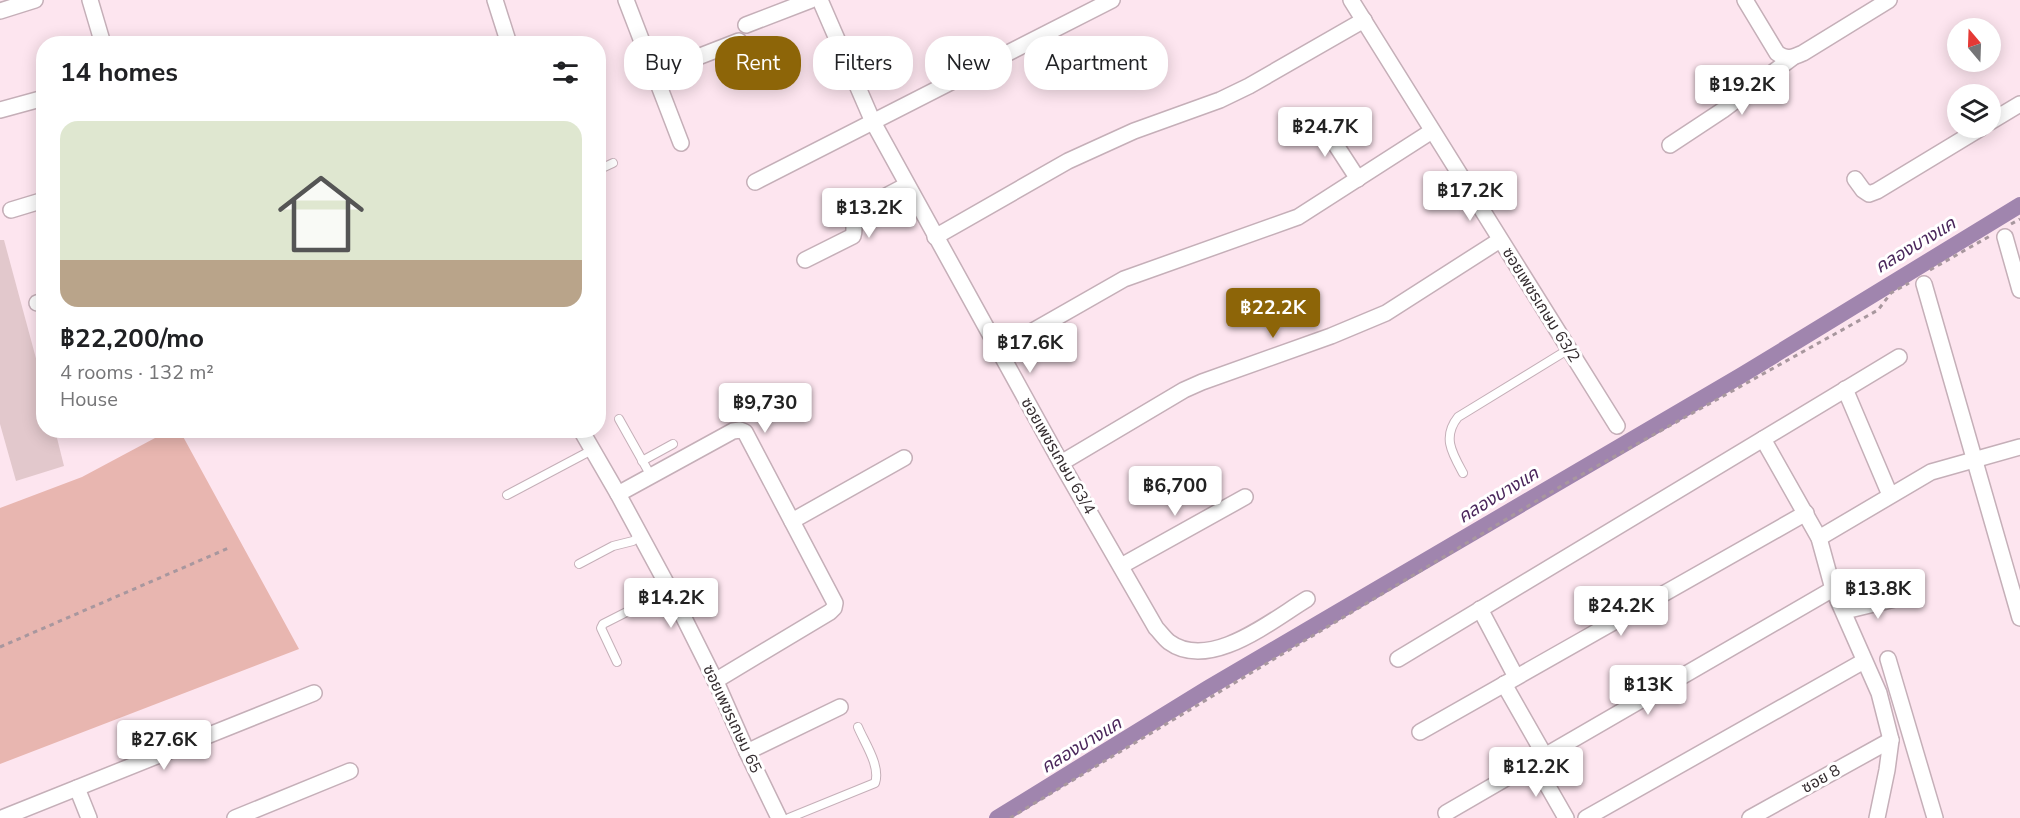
<!DOCTYPE html>
<html lang="en">
<head>
<meta charset="utf-8">
<style>
	body { margin:0; font-family:"Nunito Sans","Noto Sans Thai",sans-serif; background:#f2f2f2; color:#202124; height:100vh; display:flex; flex-direction:column; font-size:22px; white-space:nowrap }
	* { box-sizing:border-box; margin:0 }
	p { font-size:20px; color:#757577 }
	.icon { flex:none; width:33px; height:33px; fill:none; stroke:currentColor; stroke-width:2; stroke-linecap:round; stroke-linejoin:round }
	.map { position:relative; flex:1; overflow:hidden }
	.side { position:absolute; left:36px; top:36px; width:570px; height:402px; display:flex; flex-direction:column; background:#fff; border-radius:24px; box-shadow:0 3px 15px #0003 }
	.side>* { flex:none }
	.hud { position:absolute; left:624px; top:36px; width:570px; height:54px; display:flex; gap:12px }
	.needle { width:39px; rotate:341deg }
	.controls { position:absolute; left:1947px; top:18px; display:grid; gap:12px }
	.controls a { display:grid; place-items:center; width:54px; height:54px; border-radius:50%; background:#fff; box-shadow:0 3px 15px #0003; font-size:30px }
	.price { position:absolute; translate:-50% -51px; padding:0 14px; border-radius:6px; background:#fff; color:#222; font-size:20px; line-height:39px; filter:drop-shadow(0 2px 3px #0008) }
	.price::after { content:''; position:absolute; left:50%; top:36px; width:18px; height:14px; margin-left:-9px; background:inherit; clip-path:polygon(0 0,100% 0,50% 100%) }
	.price.current { background:#8d6508; color:#fff }
	ul { padding:0; list-style:none }
	li { display:grid; align-content:center; gap:12px; height:318px; padding:0 24px }
	li+li { border-top:2px solid #e0e0e0 }
	li span { display:grid; place-items:center; height:186px; border-radius:18px; color:#555 }
	li>.icon { margin-inline-start:auto }
	span .icon { width:108px; height:108px; fill:#fffc; stroke-width:1 }
	li b { font-size:26px }
	h2 { display:flex; justify-content:space-between; align-items:center; height:72px; padding:0 24px; font-size:26px }
	.pill { padding:0 21px; border-radius:24px; background:#fff; box-shadow:0 3px 15px #0003; font-size:21px; line-height:54px }
	.pill.current { background:#8d6508; color:#fff }
	.map>svg:first-child { display:block }
</style>
</head>
<body>
<div class="map">
<svg width="2020" height="818" viewBox="0 0 2020 818">
	<rect width="100%" height="100%" fill="#fde5ef"/>
	<!-- green -->
	<polygon fill="#e8b6b0" points="170,430 180,431 299,649 0,764 0,508 82,477"/>
	<g fill="none" stroke-linecap="round" stroke-linejoin="round">
		<!-- canal -->
		<polyline stroke="#a085ae" stroke-width="16" points="997,818 1208,688 1742,375 2020,205"/>
	</g>
	<!-- building -->
	<polygon fill="#e2c8cc" points="0,240 4,240 44,388 44,430 55,430 64,466 16,481 0,424"/>
	<g fill="none" stroke-linecap="round" stroke-linejoin="round">
		<defs>
			<g id="service">
				<polyline points="598,170 613,163"/>
				<polyline points="619,419 651,476"/>
				<polyline points="642,461 673,444"/>
				<path d="M1463,473c-11,-20 -21,-36 -5,-56l111,-68"/>
				<polyline points="507,495 592,450"/>
				<polyline points="579,564 613,546 633,541 639,536"/>
				<polyline points="617,662 601,628 603,624 670,590"/>
				<path d="M789,818l86,-35c6,-17 -11,-41 -17,-56"/>
			</g>
			<g id="minor">
				<polyline points="90,0 103,44"/>
				<polyline points="495,0 509,44"/>
				<polyline points="626,0 681,143"/>
				<path d="M820,0l53,122 188,341 95,165c4,4 8,10 13,14 41,30 103,-22 138,-43"/>
				<polyline points="1351,0 1617,426"/>
				<path d="M1745,0l32,53c10,7 15,5 26,0l86,-53"/>
				<polyline points="0,11 35,0"/>
				<polyline points="746,25 811,0"/>
				<polyline points="654,74 739,41"/>
				<polyline points="0,110 44,98"/>
				<polyline points="1319,119 1358,179"/>
				<polyline points="1990,122 2020,104"/>
				<polyline points="1670,145 1723,110 1792,58"/>
				<polyline points="1855,179 1863,190 1869,194 1877,191 1981,128"/>
				<polyline points="755,182 1112,0"/>
				<polyline points="11,210 44,200"/>
				<polyline points="935,237 1068,161 1134,131 1220,100 1249,86 1364,20"/>
				<polyline points="2005,237 2020,290"/>
				<path d="M805,260l48,-24c3,-9 -2,-16 3,-24l51,-27"/>
				<polyline points="1924,284 2020,618"/>
				<polyline points="37,303 44,301"/>
				<polyline points="998,351 1124,279 1298,217 1432,131"/>
				<polyline points="1845,389 1890,495"/>
				<polyline points="581,430 618,494 670,590 717,684 747,752 779,818"/>
				<polyline points="1763,439 1819,538 1833,589 1879,693 1891,740 1887,770 1877,818"/>
				<polyline points="1061,463 1184,390 1202,382 1331,336 1386,313 1500,240"/>
				<polyline points="618,494 733,431 740,430 745,432 835,603 834,608 830,612 715,681"/>
				<polyline points="792,521 904,458"/>
				<polyline points="1819,538 1931,472 2020,447"/>
				<polyline points="1121,566 1245,497"/>
				<polyline points="1480,609 1516,677"/>
				<polyline points="1845,611 1903,597"/>
				<polyline points="1398,659 1899,357"/>
				<polyline points="1888,659 1935,818"/>
				<polyline points="1504,684 1545,756"/>
				<polyline points="1420,732 1806,513"/>
				<polyline points="747,752 840,707"/>
				<polyline points="1534,762 1566,818"/>
				<polyline points="77,788 89,818"/>
				<polyline points="1446,813 1833,589"/>
				<polyline points="2,818 314,693"/>
				<polyline points="235,818 350,771"/>
				<polyline points="1586,818 1864,661"/>
				<polyline points="1750,818 1891,740"/>
			</g>
		</defs>
		<!-- service casing -->
		<use href="#service" stroke="#c5afb8" stroke-width="10"/>
		<!-- minor casing -->
		<use href="#minor" stroke="#c5afb8" stroke-width="18"/>
		<!-- path -->
		<g stroke="#a8979e" stroke-width="3" stroke-dasharray="4.5 4.5" stroke-linecap="butt">
			<polyline points="2011,224 2020,219"/>
			<polyline points="1930,270 1990,236"/>
			<polyline points="0,647 231,547"/>
			<polyline points="1010,818 1563,485 1878,310 1891,293 1909,283"/>
		</g>
		<!-- service -->
		<use href="#service" stroke="#fff" stroke-width="8"/>
		<!-- minor -->
		<use href="#minor" stroke="#fff" stroke-width="15"/>
	</g>
	<g text-anchor="middle" dominant-baseline="central" stroke-width="6" stroke-linejoin="round" paint-order="stroke">
		<!-- street labels -->
		<g font-size="16" fill="#352d30" stroke="#fff">
			<text transform="translate(1541 305) rotate(58)">ซอยเพชรเกษม 63/2</text>
			<text transform="translate(1058 456) rotate(60)">ซอยเพชรเกษม 63/4</text>
			<text transform="translate(732 719) rotate(65)">ซอยเพชรเกษม 65</text>
			<text transform="translate(1821 779) rotate(-29)">ซอย 8</text>
		</g>
		<!-- water labels -->
		<g font-size="18" font-style="italic" fill="#4a265b" stroke="#fff">
			<text transform="translate(1915 245) rotate(-31)">คลองบางแค</text>
			<text transform="translate(1498 495) rotate(-31)">คลองบางแค</text>
			<text transform="translate(1081 745) rotate(-31)">คลองบางแค</text>
		</g>
	</g>
</svg>
<div class="controls">
<a><svg class="needle" viewBox="-14 -14 28 28"><path d="M0-13l5 13h-10z" fill="#e53935"/><path d="M0 13l5-13h-10z" fill="#757577"/></svg></a>
<a><svg class="icon" aria-label="layers" viewBox="0 0 24 24"><path d="M12 4l9 5-9 5-9-5zM3 14l9 5 9-5"/></svg></a>
</div>
<b class="price" style="left:1742px;top:116px">฿19.2K</b>
<b class="price" style="left:1325px;top:158px">฿24.7K</b>
<b class="price" style="left:1470px;top:222px">฿17.2K</b>
<b class="price" style="left:869px;top:239px">฿13.2K</b>
<b class="price current" style="left:1273px;top:339px">฿22.2K</b>
<b class="price" style="left:1030px;top:374px">฿17.6K</b>
<b class="price" style="left:765px;top:434px">฿9,730</b>
<b class="price" style="left:1175px;top:517px">฿6,700</b>
<b class="price" style="left:1878px;top:620px">฿13.8K</b>
<b class="price" style="left:671px;top:629px">฿14.2K</b>
<b class="price" style="left:1621px;top:637px">฿24.2K</b>
<b class="price" style="left:1648px;top:716px">฿13K</b>
<b class="price" style="left:164px;top:771px">฿27.6K</b>
<b class="price" style="left:1536px;top:798px">฿12.2K</b>
<div class="hud">
<a class="pill">Buy</a>
<a class="pill current">Rent</a>
<a class="pill">Filters</a>
<a class="pill">New</a>
<a class="pill">Apartment</a>
</div>
<section class="side">
<h2>14 homes<svg class="icon" aria-label="filters" viewBox="0 0 24 24"><path d="M4 7h16M4 17h16"/><circle cx="9" cy="7" r="2"/><circle cx="15" cy="17" r="2"/></svg></h2>
<ul>
<li><span style="background:linear-gradient(#dfe7d0 75%,#b9a48a 0)"><svg class="icon" aria-label="home" viewBox="0 0 24 24"><path d="M3 11l9-7 9 7M6 9v11h12V9"/></svg></span><div><b>฿22,200/mo</b><p>4 rooms · 132 m²</p><p>House</p></div></li>
</ul>
</section>
</div>
</body>
</html>
